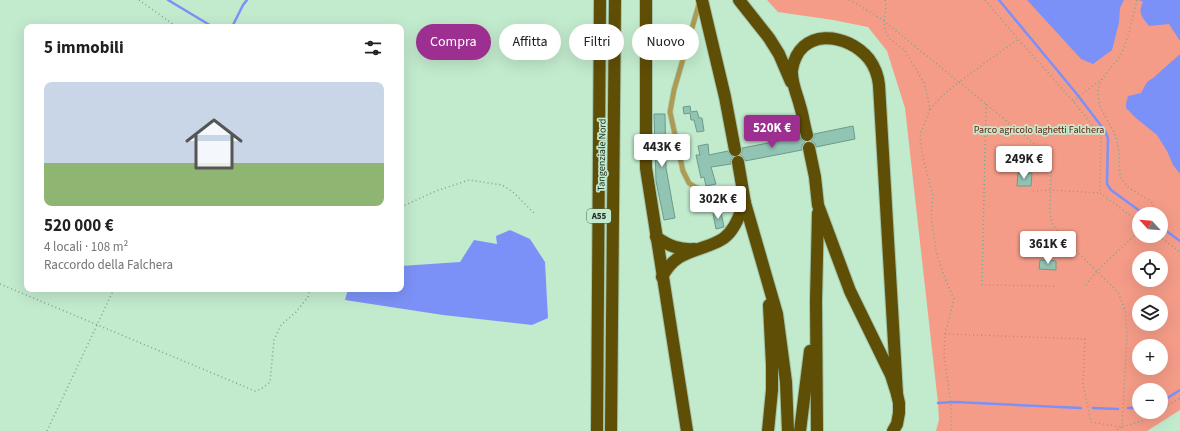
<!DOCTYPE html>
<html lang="it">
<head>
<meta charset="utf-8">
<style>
	body { margin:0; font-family:"Source Sans 3",sans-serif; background:#f6f6f6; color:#202124; height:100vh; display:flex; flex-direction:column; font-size:15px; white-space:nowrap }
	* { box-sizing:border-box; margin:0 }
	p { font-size:13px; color:#757577 }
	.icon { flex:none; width:22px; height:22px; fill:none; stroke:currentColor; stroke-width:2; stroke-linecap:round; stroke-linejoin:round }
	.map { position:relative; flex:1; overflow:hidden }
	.panel { position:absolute; left:24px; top:24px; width:380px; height:268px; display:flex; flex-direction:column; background:#fff; border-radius:8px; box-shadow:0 4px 16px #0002 }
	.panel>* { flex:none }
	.banner { position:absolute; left:416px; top:24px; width:380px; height:36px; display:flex; gap:8px }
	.needle { width:26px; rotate:296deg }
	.buttons { position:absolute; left:1132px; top:207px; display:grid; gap:8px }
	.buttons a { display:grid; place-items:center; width:36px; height:36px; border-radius:50%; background:#fff; box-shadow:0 4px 16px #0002; font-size:20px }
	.price { position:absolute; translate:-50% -34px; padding:0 9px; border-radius:4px; background:#fff; color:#222; font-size:13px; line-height:26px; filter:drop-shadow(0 1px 2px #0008) }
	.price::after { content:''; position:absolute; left:50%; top:24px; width:12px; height:9px; margin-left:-6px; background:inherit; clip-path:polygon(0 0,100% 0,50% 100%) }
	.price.selected { background:#9c2f8f; color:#fff }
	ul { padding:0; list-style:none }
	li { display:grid; align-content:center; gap:8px; height:212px; padding:0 20px }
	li+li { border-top:1px solid #e0e0e0 }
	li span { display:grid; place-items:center; height:124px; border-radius:8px; color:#555 }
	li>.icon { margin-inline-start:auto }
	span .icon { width:72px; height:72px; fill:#fffc; stroke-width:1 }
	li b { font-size:17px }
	h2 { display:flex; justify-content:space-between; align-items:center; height:48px; padding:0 20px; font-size:17px }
	.pill { padding:0 14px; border-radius:18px; background:#fff; box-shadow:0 4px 16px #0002; font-size:14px; line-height:36px }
	.pill.selected { background:#9c2f8f; color:#fff }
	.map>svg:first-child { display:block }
</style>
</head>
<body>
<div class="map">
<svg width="1180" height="431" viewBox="0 0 1180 431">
	<rect width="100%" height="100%" fill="#c2eacd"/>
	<!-- green -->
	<path fill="#f59c88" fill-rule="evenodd" d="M767,0h413v410l-33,21h-211l3,-11 -1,-17 -33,-295 -18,-57 -19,-24 -35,-7 -55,-8zM1139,214h22v22h-22zM1139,258h22v22h-22zM1139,302h22v22h-22zM1139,346h22v22h-22zM1139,390h22v22h-22z"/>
	<!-- water -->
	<g fill="#7c91f7">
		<polygon points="1027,0 1124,0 1120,8 1119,23 1112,50 1093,64 1081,59"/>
		<path d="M1139,0h41v41l-11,-17 -20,2c-6,-8 -12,-13 -6,-24z"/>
		<polygon points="1179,55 1180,55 1180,174 1173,165 1167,151 1157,135 1137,119 1126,108 1126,104 1128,96 1141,93 1147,82 1153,78"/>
		<polygon points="510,230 530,239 545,262 548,318 532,325 443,315 345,300 348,289 401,289 401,266 460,262 474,240 497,244 496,236"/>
	</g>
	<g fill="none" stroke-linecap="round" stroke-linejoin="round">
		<!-- stream -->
		<g stroke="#7c91f7" stroke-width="2.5">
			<polyline points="168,0 213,27"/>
			<polyline points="999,0 1076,93 1105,131 1108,138 1107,184 1111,190 1144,214"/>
			<polyline points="232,27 243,5 247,0"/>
			<polyline points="1161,227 1180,241"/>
			<polyline points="1161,402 1180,390"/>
			<polyline points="938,403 955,402 1081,408"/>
			<polyline points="1093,408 1118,409"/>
			<polyline points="1128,408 1139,408"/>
		</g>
	</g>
	<!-- building -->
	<g fill="#92c4b4" stroke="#6b9b8c">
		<polygon points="690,106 691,112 697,111 699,118 702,118 704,131 697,132 694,120 691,120 690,113 684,114 683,107"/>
		<polygon points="654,114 665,114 666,168 675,218 664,220 656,181"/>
		<polygon points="853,126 855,139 816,147 815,143 811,141 814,137 814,134"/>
		<polygon points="800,137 802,140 805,142 802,145 802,150 745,161 743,157 740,155 742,152 742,148"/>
		<polygon points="708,144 709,155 728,151 730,155 733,157 731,160 731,164 711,167 716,184 706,186 704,177 701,178 696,155 700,155 698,146"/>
		<polygon points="1018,173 1032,173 1031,186 1017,186"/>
		<polygon points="721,212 724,227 716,229 713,214"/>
		<polygon points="1040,260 1056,261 1056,270 1039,269"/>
	</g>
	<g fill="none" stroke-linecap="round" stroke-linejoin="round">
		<defs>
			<polyline id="service" points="699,4 674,90 670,112 683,171 689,183 695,187 720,197 744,196"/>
			<g id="motorway">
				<polyline points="646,0 646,168 687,431"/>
				<polyline points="702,0 725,97 735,150"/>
				<polyline points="739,0 769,38 779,54 791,82"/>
				<path d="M807,135c-3,-10 -4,-20 -7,-29 -3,-12 -9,-24 -8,-36 7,-43 55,-38 77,-11 6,8 9,16 10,26l18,309"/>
				<polyline points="809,148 815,177 818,205 850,291 891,375 897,394 899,403 899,413 897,424 893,431"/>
				<polyline points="738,162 745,203 777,314 786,382 788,431"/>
				<path d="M656,237c13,9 23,13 38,12"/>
				<path d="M662,277c12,-23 27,-24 48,-32 5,-2 10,-4 14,-7 11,-8 15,-23 21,-35"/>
				<polyline points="597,431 600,0"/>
				<polyline points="611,431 615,0"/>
				<polyline points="768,431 772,390 772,365 769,305"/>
				<polyline points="800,431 810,351"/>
				<polyline points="817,431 816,301 818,213"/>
			</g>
		</defs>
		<!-- service casing -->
		<use href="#service" stroke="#a1c4aa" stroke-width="6"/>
		<!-- motorway casing -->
		<use href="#motorway" stroke="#a1c4aa" stroke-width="14"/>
		<!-- path -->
		<g stroke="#83a18b" stroke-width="1.5" stroke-dasharray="1 3" stroke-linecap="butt">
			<polyline points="139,0 177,27"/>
			<polyline points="849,0 859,5 884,21 959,82 1018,39"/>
			<polyline points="885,0 886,6 884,21 885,30 890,39 905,51 916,69 925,85 930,109 920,135 922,154 933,196 931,217 936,251 944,276 954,299 945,334 944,355 951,405 951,431"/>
			<polyline points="985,0 1018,39 1073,101 1101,136 1100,193 1139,222"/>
			<polyline points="1137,0 1129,33 1121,55 1102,79 1098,90 1099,105 1116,136 1119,152 1119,167 1121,179 1129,188 1151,201 1154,207 1154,214"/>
			<polyline points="1073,101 1102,79"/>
			<polyline points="986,104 982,285 1056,286"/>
			<polyline points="930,109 943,95 959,82 1048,155 1051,168 1050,214 1052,223 1061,236 1118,292 1125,310 1127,335 1122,427 1115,431"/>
			<polyline points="1033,191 1051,190 1100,193"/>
			<polyline points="401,207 436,191 469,180 502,185 513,192 535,214"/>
			<polyline points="1159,236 1180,252"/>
			<polyline points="0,284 255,391 261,389 270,382 274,340 281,325 296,312 308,297 310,289"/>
			<polyline points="1086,285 1097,271 1139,231"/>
			<polyline points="945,334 1085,339 1083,384 1091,422 1122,427 1142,421 1157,412"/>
			<polyline points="1161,409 1180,398"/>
			<polyline points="47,431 114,289"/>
		</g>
		<!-- service -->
		<use href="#service" stroke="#af9a51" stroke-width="4.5"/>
		<!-- motorway -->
		<use href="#motorway" stroke="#5f4e06" stroke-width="12"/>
	</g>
	<g text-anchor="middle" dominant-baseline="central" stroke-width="3.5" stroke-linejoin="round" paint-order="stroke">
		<!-- shield labels -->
		<rect fill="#c2eacd" stroke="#4e6454" stroke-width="1" x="587" y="209" width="24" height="14" rx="3"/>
		<g font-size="9" font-weight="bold" fill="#1c2b20">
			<text x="599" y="216">A55</text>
		</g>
		<!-- park labels -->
		<g font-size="10" fill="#631809" stroke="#c2eacd">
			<text x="1039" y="130">Parco agricolo laghetti Falchera</text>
		</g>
		<!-- street labels -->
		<g font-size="10" fill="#1c2b20" stroke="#c2eacd">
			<text transform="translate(602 155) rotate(-89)">Tangenziale Nord</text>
		</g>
	</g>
</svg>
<div class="buttons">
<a><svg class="needle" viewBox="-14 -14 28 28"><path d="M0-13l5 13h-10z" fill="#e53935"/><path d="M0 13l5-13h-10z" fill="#757577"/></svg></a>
<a><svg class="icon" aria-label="locate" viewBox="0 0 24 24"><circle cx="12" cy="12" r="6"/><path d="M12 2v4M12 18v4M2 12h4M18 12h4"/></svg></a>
<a><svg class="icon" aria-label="layers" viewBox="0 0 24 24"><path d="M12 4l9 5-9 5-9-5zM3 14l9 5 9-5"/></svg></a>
<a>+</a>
<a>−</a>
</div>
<b class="price selected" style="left:772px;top:149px">520K €</b>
<b class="price" style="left:662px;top:168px">443K €</b>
<b class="price" style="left:1024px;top:180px">249K €</b>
<b class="price" style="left:718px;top:220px">302K €</b>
<b class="price" style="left:1048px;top:265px">361K €</b>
<div class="banner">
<a class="pill selected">Compra</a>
<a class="pill">Affitta</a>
<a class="pill">Filtri</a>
<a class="pill">Nuovo</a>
</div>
<section class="panel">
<h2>5 immobili<svg class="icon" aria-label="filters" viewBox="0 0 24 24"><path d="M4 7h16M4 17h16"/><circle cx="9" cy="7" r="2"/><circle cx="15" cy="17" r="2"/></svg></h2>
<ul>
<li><span style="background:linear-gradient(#c9d6e8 65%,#8fb573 0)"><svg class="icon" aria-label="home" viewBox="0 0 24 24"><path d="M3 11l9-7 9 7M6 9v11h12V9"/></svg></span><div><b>520 000 €</b><p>4 locali · 108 m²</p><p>Raccordo della Falchera</p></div></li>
</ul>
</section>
</div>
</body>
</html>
